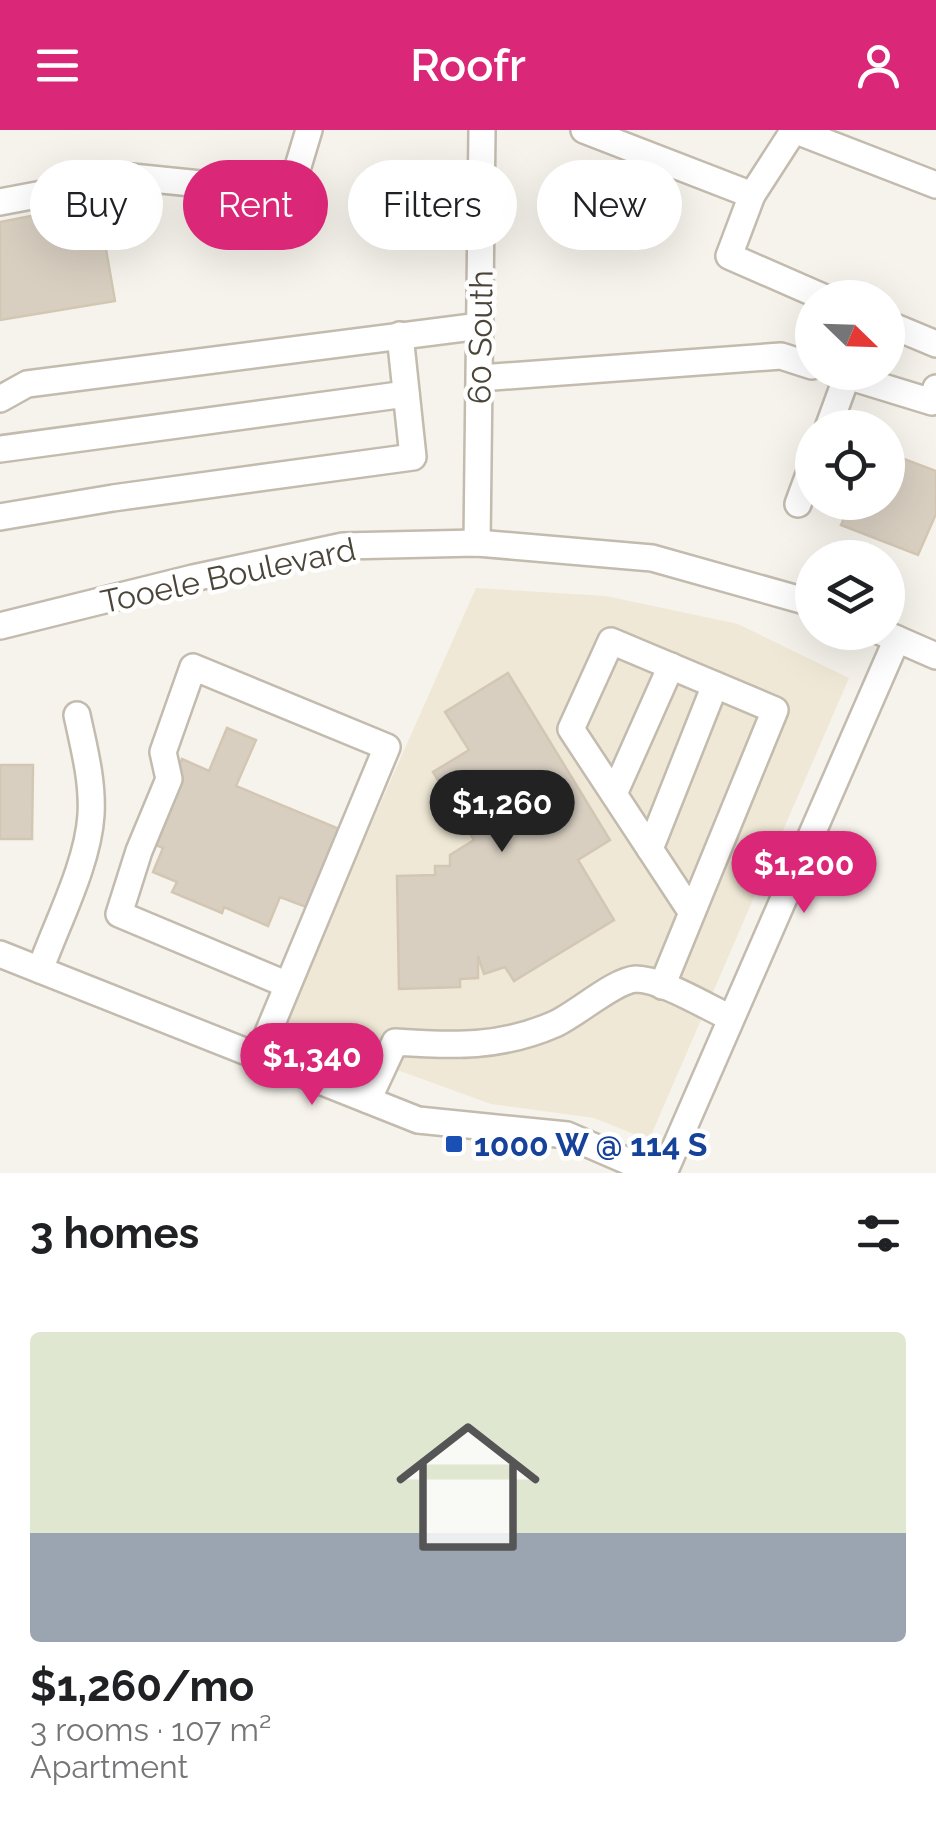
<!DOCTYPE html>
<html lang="en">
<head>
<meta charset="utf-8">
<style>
	body { margin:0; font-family:Raleway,sans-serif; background:#f6f6f6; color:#202124; height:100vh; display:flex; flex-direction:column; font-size:38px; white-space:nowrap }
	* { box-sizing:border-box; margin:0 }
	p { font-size:32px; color:#757577 }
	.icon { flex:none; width:55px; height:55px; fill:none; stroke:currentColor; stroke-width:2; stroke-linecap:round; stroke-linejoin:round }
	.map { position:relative; height:1043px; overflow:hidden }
	.sheet { display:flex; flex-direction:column; background:#fff; flex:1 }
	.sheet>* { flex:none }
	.hud { position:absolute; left:30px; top:30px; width:878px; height:90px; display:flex; gap:20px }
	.needle { width:65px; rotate:113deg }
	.tools { position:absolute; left:795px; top:150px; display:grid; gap:20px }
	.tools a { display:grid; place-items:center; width:110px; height:110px; border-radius:50%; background:#fff; box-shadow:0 10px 40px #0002; font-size:50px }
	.price { position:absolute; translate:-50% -85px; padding:0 22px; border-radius:35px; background:#db2777; color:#fff; font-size:32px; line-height:65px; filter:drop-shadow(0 2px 5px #0008) }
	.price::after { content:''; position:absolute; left:50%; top:60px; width:30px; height:22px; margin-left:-15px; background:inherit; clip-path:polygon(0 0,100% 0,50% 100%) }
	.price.on { background:#222; color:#fff }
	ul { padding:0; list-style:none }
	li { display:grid; align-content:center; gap:20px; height:530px; padding:0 30px }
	li span { display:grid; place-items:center; height:310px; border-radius:10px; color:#555 }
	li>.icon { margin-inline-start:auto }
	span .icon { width:180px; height:180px; fill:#fffc; stroke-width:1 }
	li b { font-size:42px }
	h2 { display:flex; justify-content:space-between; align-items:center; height:120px; padding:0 30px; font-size:42px }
	.chip { padding:0 35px; border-radius:45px; background:#fff; box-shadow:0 10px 40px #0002; font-size:35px; line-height:90px }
	.chip.on { background:#db2777; color:#fff }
	header { display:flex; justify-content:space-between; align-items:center; height:130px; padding:0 30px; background:#db2777; color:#fff; font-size:45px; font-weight:600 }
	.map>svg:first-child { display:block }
</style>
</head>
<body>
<header><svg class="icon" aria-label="menu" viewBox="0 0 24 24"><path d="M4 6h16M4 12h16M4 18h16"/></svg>Roofr<svg class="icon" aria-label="person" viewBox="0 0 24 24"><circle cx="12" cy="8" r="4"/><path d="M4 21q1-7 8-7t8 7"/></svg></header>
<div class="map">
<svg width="936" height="1043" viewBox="0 0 936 1043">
	<rect width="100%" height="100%" fill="#f6f3ec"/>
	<!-- education -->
	<polygon fill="#efe8d6" points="476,458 606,466 738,494 849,548 649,1010 594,988 491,974 281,898"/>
	<!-- building -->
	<g fill="#d8cfc1" stroke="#d3c7b4" stroke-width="2.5">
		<polygon points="98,73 115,171 0,190 0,92"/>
		<polygon points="888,323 936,341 936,384 918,425 841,395 851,372 888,372"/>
		<polygon points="508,543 610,710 578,730 614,790 514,851 505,837 484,844 478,826 478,848 460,849 460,857 399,859 397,746 435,745 435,736 450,736 450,725 474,710 433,642 469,620 445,582"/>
		<polygon points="227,598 256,610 236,656 339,699 306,777 280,767 268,796 224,777 222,783 172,762 177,752 153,742 163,718 147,711 182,629 209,641"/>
		<polygon points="0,635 33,635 32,709 0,709"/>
	</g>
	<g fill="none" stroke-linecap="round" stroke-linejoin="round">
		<defs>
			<g id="minor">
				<polyline points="584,0 752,65 794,0 936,55"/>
				<polyline points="752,65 729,126 825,168"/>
				<polyline points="0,72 132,47 290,63 309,0"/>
				<polyline points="888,194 936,214"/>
				<polyline points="834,242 932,272 936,258"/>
				<polyline points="480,248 781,226 812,236"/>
				<polyline points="0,269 27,254 480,196"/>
				<polyline points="828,298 847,246"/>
				<polyline points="0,319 406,264"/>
				<polyline points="798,374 812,336"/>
				<polyline points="0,387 113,368 413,327 400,205"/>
				<polyline points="477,413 482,0"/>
				<polyline points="0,496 193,448 343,416 477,413 652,428 812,473"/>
				<polyline points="881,502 936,526"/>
				<polyline points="614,664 671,536"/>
				<polyline points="650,719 715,555"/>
				<polyline points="0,824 418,990 567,1005 655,1043"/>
				<path d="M40,840c17,-47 48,-106 51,-155 2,-34 -7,-67 -14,-100"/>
				<polyline points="662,856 775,580 611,511 571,599 692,783"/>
				<polyline points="258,927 387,617 193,537 163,622 169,649 139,721 119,784 288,855"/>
				<path d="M368,970l27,-58c59,4 105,6 160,-18 22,-10 60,-44 81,-45 25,0 69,27 93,38"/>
				<polyline points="664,1043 897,509"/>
			</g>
		</defs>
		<!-- minor casing -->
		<use href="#minor" stroke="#c2bbae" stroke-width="30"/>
		<!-- minor -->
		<use href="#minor" stroke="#fff" stroke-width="25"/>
	</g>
	<!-- markers -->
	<rect fill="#1a4fb4" stroke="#fff" stroke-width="4" x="444" y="1004" width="20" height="20" rx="5"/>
	<g text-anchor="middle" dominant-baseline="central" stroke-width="9" stroke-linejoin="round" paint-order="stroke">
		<!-- street labels -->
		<g font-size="32" fill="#4b4439" stroke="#fff">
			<text transform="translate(480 207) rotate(-89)">60 South</text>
			<text transform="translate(228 445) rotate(-12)">Tooele Boulevard</text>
		</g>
		<!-- transit labels -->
		<g font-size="32" font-weight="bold" fill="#164399" stroke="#fff" text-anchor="start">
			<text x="474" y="1014">1000 W @ 114 S</text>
		</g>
	</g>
</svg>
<div class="tools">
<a><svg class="needle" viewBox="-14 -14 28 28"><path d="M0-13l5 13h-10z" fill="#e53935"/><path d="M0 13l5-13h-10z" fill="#757577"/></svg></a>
<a><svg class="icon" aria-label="locate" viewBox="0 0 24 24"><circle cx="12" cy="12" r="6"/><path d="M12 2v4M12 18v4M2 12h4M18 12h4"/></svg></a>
<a><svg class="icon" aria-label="layers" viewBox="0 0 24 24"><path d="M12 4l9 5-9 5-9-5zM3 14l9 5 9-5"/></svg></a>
</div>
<b class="price on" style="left:502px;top:725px">$1,260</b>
<b class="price" style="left:804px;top:786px">$1,200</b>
<b class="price" style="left:312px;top:978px">$1,340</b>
<div class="hud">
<a class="chip">Buy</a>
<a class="chip on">Rent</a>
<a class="chip">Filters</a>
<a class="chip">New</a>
</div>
</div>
<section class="sheet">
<h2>3 homes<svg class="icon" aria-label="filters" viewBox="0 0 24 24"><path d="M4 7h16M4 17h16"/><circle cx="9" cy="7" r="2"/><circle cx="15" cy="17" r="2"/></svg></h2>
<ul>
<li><span style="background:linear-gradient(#dfe7d0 65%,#9aa5b1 0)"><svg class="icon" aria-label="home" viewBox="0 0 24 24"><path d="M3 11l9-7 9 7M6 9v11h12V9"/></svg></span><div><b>$1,260/mo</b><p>3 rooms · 107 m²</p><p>Apartment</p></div></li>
</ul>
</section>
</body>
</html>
